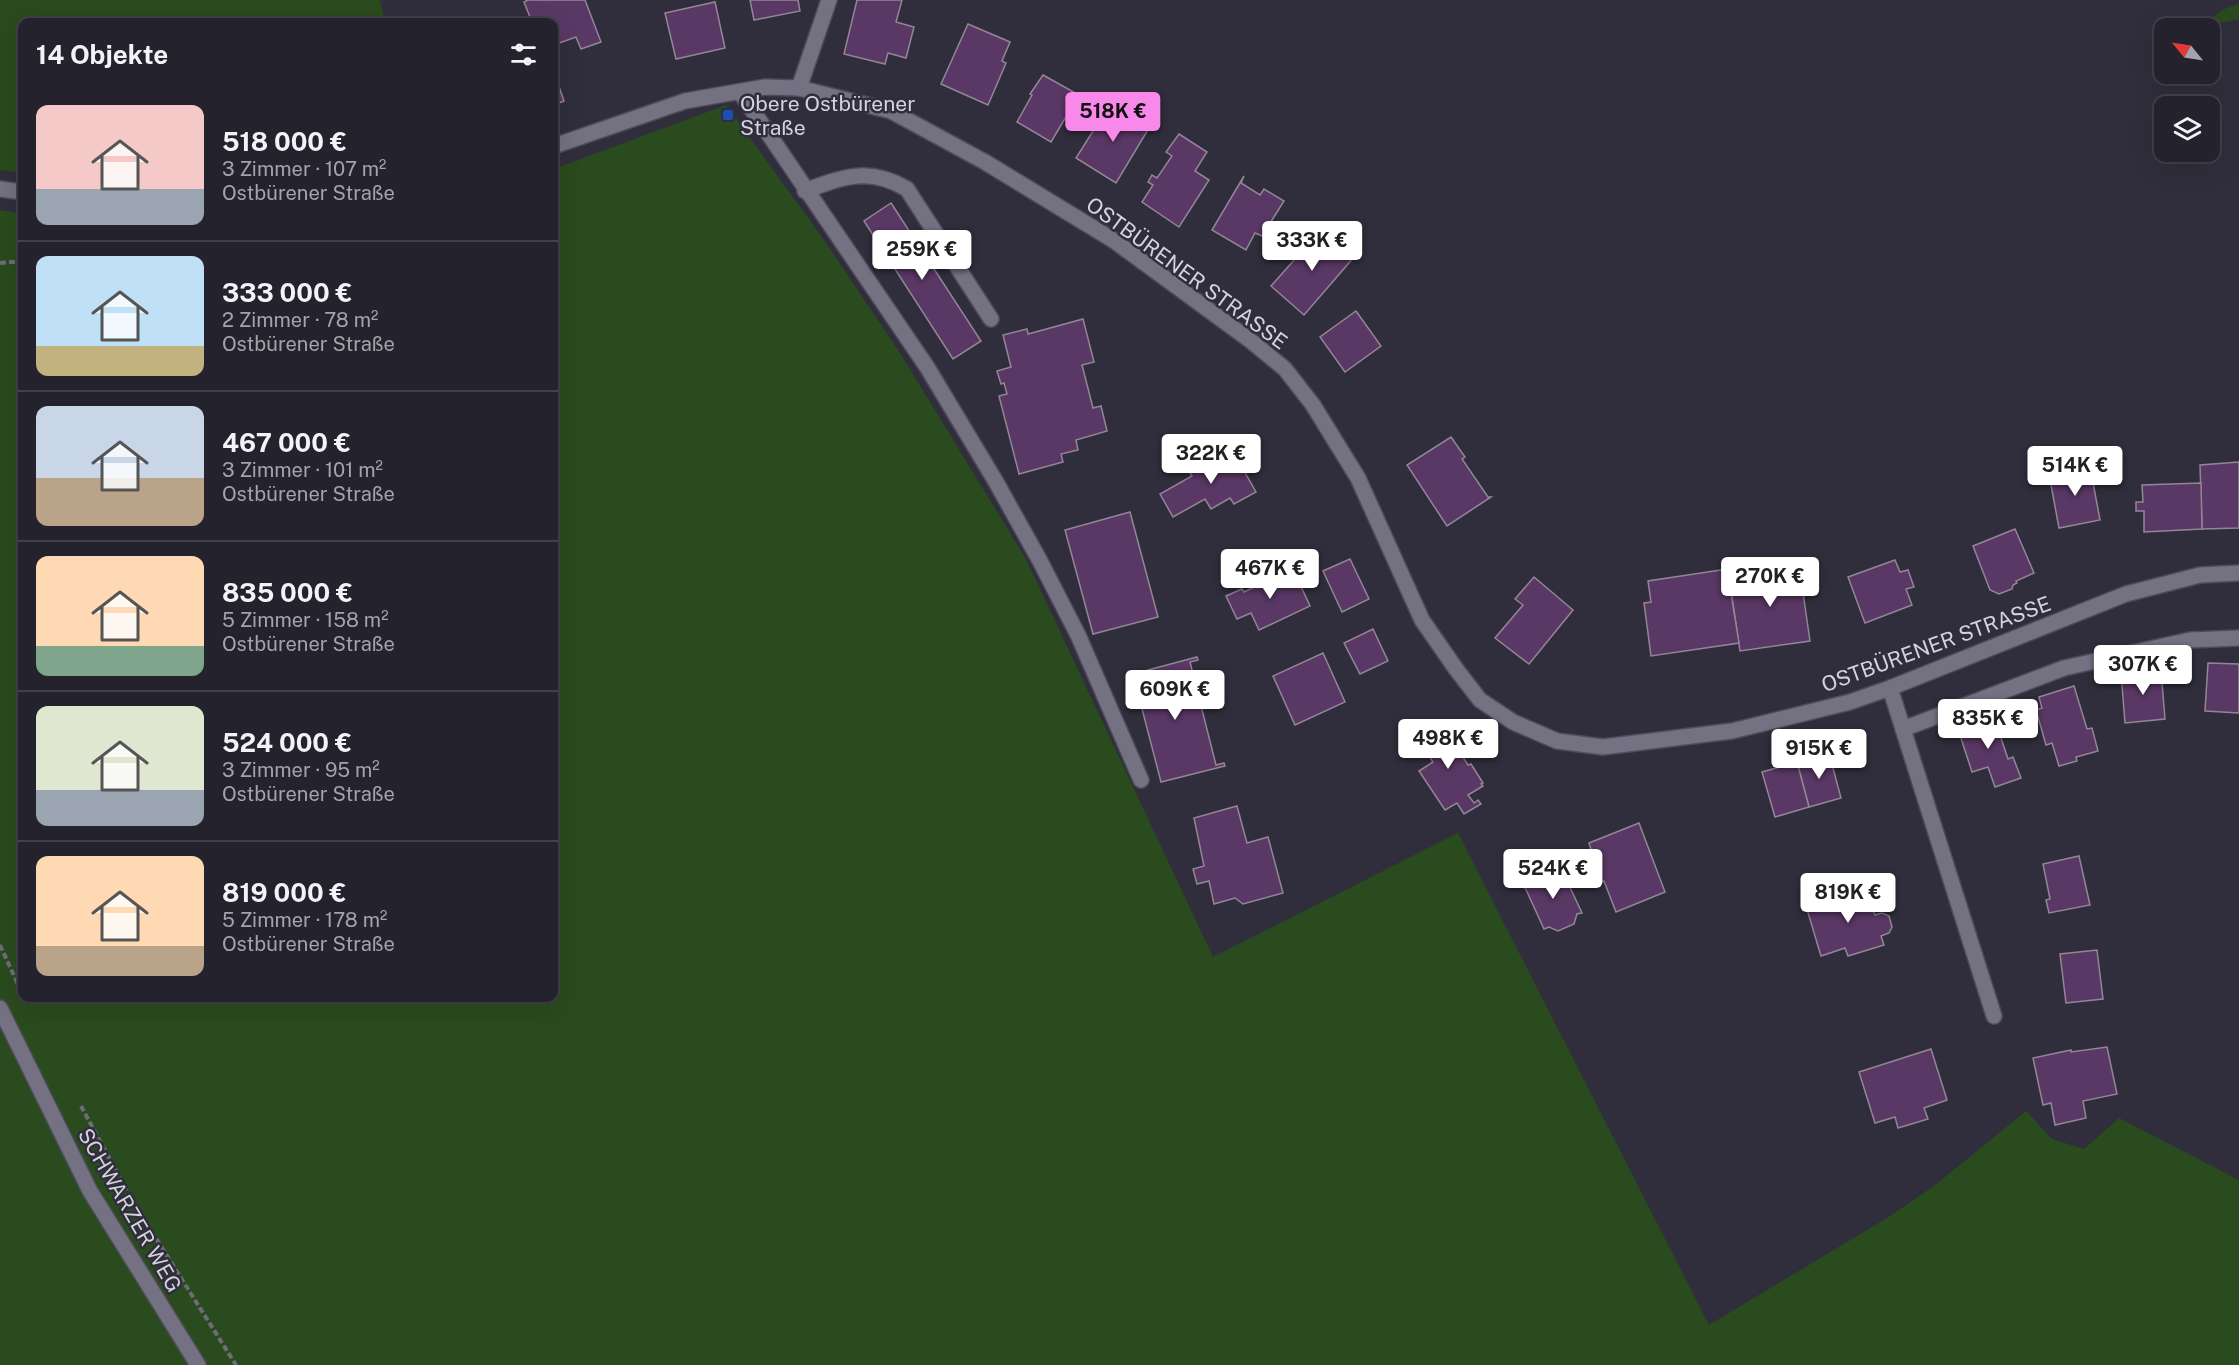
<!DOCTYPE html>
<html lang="de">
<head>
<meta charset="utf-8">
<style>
	body { margin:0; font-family:"Public Sans",sans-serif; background:#2c2a35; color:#f1f3f6; height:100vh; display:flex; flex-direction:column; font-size:22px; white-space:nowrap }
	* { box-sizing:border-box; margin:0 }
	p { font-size:20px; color:#a3a4aa }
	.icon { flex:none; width:33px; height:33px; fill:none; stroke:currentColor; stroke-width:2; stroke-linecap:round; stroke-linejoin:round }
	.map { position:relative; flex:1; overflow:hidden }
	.side { position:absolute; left:18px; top:18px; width:540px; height:984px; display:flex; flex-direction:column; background:#24222d; border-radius:12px; box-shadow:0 6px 24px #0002,0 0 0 2px #413f49 }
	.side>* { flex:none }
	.needle { width:39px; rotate:300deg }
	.tools { position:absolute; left:2154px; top:18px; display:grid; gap:12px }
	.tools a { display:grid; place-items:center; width:66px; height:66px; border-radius:12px; background:#24222d; box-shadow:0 6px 24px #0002,0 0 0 2px #413f49; font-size:30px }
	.price { position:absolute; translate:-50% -51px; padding:0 14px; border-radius:6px; background:#fff; color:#222; font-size:20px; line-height:39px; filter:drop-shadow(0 2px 3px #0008) }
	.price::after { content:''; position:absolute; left:50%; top:36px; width:18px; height:14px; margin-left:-9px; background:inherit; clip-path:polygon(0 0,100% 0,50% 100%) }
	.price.selected { background:#f888e9; color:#111 }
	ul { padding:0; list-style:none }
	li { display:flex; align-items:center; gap:18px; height:150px; padding:0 18px }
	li+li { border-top:2px solid #413f49 }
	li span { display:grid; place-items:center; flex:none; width:168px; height:120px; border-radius:12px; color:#555 }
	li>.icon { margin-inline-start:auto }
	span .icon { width:72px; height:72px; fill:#fffc; stroke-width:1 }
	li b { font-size:26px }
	h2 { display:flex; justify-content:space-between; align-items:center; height:72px; padding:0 18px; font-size:26px }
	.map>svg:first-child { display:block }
</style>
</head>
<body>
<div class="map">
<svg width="2239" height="1365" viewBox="0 0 2239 1365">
	<rect width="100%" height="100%" fill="#302e3c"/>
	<!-- green -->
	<g fill="#2a4b1d">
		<polygon points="0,0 380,0 385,22 22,22 22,173 0,170"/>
		<polygon points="2239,3 2239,19 2197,28 2223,10"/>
		<polygon points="726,105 824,240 900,353 1026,559 1213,957 1458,833 1709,1325 1887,1218 1934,1186 2026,1111 2052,1139 2084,1149 2119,1118 2239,1180 2239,1365 0,1365 0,210 22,214 22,998 554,998 554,169"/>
	</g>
	<!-- building -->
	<g fill="#5a3865" stroke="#928696" stroke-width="1.5">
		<polygon points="528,0 585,0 601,42 581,49 576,37 554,45 554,22 532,22 524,2"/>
		<polygon points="750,0 798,0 800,11 754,20"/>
		<polygon points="857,0 902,0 896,22 914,27 906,58 888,53 885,64 844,54"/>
		<polygon points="715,2 725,48 676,59 665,13"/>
		<polygon points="968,24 1010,42 1002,61 1006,63 988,105 941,84"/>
		<polygon points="554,72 564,101 554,105"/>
		<polygon points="1043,75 1079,95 1051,142 1017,122 1032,95 1030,94"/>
		<polygon points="1110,104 1149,128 1116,183 1076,158"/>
		<polygon points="1179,134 1207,152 1195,171 1209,180 1179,227 1142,202 1153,185 1148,182 1152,175 1157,178 1172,156 1166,152"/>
		<polygon points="1244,176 1241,183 1260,195 1264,189 1284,201 1262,236 1255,233 1246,250 1212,230"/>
		<polygon points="891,203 981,341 953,359 864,221"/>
		<polygon points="1320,231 1354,257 1304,315 1271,286"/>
		<polygon points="1356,311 1381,346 1345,372 1320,337"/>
		<polygon points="1083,319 1094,362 1082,365 1093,408 1101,406 1107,431 1076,440 1078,450 1061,454 1063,462 1019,474 999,396 1007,394 1004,383 1001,384 997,371 1011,367 1003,335 1027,329 1028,334"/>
		<polygon points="1451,437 1465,457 1462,459 1488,497 1491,497 1447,526 1407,465"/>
		<polygon points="1231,448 1256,492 1234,504 1230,498 1211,509 1205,499 1173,517 1160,494 1192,476 1189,471"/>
		<polygon points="2239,462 2239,528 2202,529 2200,465"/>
		<polygon points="2090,466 2100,520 2059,528 2049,474"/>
		<polygon points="2201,483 2202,529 2144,532 2144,511 2136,511 2136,502 2143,502 2142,485"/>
		<polygon points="1130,512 1158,617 1093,634 1065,530"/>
		<polygon points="2015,529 2034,573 2016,581 2017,583 2013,585 2012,589 1999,594 1990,590 1973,546"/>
		<polygon points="1350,559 1369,599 1342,612 1323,571"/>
		<polygon points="1895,560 1900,572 1908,570 1914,587 1906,589 1912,605 1865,623 1848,577"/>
		<polygon points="1799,565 1810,641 1740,651 1729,576"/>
		<polygon points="1293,569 1310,606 1259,630 1251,613 1237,619 1226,596 1242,589 1244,592"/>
		<polygon points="1727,569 1739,643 1651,656 1644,603 1651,602 1648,581"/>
		<polygon points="1534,577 1573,610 1529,664 1495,638 1523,605 1515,599"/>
		<polygon points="1373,629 1388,661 1360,674 1344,643"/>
		<polygon points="1323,653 1345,702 1295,725 1273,676"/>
		<polygon points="1197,657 1198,660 1190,662 1216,765 1224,763 1225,766 1161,782 1133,674"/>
		<polygon points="2208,663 2239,664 2239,713 2205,711"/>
		<polygon points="2161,670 2165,719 2125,723 2121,673"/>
		<polygon points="2074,686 2087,729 2092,728 2098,751 2076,757 2077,761 2059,766 2052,743 2046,745 2036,710 2042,708 2039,697"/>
		<polygon points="1993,714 2008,759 2013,757 2021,778 1995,787 1988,767 1972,772 1957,726"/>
		<polygon points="1440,721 1468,765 1471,764 1483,783 1481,784 1483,786 1468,795 1474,803 1478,800 1481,804 1464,814 1457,803 1445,810 1419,771 1433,762 1416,737"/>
		<polygon points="1829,753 1841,798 1809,807 1797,762"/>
		<polygon points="1797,762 1809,807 1775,817 1762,772"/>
		<polygon points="1237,806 1247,843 1268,837 1283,893 1243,904 1235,898 1214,904 1209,881 1197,884 1193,869 1204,866 1194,818"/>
		<polygon points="1639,823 1665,892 1616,912 1604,881 1601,882 1589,843"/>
		<polygon points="2079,856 2090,905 2049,913 2046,900 2050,899 2043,864"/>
		<polygon points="1560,866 1582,913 1577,914 1574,924 1558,931 1549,927 1544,929 1523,883"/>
		<polygon points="1865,887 1875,915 1882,913 1889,916 1892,927 1889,933 1881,936 1884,945 1848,956 1845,948 1821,956 1806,906 1841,897 1843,894"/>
		<polygon points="2097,950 2103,999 2066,1003 2060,954"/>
		<polygon points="2107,1047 2117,1094 2083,1101 2086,1118 2055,1125 2051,1103 2043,1105 2033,1058 2071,1050 2071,1052"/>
		<polygon points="1931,1049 1947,1100 1924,1108 1928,1119 1898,1128 1895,1117 1875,1123 1859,1072"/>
	</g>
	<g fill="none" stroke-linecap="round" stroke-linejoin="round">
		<defs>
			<g id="minor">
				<polyline points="799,88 829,0"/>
				<polyline points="740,92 927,367 996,482 1040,561 1078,635 1141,780"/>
				<polyline points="554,146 685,101 765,87 799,88 891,111 985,162 1113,240 1251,341 1285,369 1313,405 1358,478 1422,620 1456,669 1480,700 1513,722 1557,741 1603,747 1732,731 1850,702 1890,688 2126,594 2200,575 2239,573"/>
				<polyline points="0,189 22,192"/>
				<path d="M805,191c39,-15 65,-24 102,-2l84,130"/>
				<polyline points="1890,688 1994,1016"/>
				<polyline points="1903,729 2064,668 2190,640 2239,638"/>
				<polyline points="0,1008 90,1191 198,1365"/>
			</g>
		</defs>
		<!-- minor casing -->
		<use href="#minor" stroke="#4d4b57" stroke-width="18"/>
		<!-- path -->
		<g stroke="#6e6c78" stroke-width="4" stroke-dasharray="6 3" stroke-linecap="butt">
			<polyline points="0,263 22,261"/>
			<polyline points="0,945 21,991"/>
			<polyline points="81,1106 133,1202 236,1365"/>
		</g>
		<!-- minor -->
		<use href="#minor" stroke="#747182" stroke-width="15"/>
	</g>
	<!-- markers -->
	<rect fill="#1a4fb4" stroke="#302e3c" stroke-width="2" x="722" y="109" width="12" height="12" rx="3"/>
	<g text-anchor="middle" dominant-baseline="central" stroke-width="5" stroke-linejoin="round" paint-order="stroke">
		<!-- poi labels -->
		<g font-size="21" fill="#d5d3dd" stroke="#302e3c" text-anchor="start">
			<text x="740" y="103">Obere Ostbürener<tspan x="740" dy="24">Straße</tspan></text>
		</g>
		<!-- street labels -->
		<g font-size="21" fill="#d5d3dd" stroke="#302e3c">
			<text transform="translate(1187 273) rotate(36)">OSTBÜRENER STRASSE</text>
			<text transform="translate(1936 644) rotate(-20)">OSTBÜRENER STRASSE</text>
			<text transform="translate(130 1210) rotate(60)">SCHWARZER WEG</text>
		</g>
	</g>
</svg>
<div class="tools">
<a><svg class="needle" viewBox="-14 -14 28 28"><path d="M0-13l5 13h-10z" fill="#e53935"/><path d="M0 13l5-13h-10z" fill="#a3a4aa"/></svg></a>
<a><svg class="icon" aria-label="layers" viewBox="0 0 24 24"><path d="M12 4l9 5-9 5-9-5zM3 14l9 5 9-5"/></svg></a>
</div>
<b class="price selected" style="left:1113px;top:143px">518K €</b>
<b class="price" style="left:1312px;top:272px">333K €</b>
<b class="price" style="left:922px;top:281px">259K €</b>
<b class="price" style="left:1211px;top:485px">322K €</b>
<b class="price" style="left:2075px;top:497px">514K €</b>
<b class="price" style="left:1270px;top:600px">467K €</b>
<b class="price" style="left:1770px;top:608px">270K €</b>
<b class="price" style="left:2143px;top:696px">307K €</b>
<b class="price" style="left:1175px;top:721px">609K €</b>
<b class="price" style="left:1988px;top:750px">835K €</b>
<b class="price" style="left:1448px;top:770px">498K €</b>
<b class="price" style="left:1819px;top:780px">915K €</b>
<b class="price" style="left:1553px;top:900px">524K €</b>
<b class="price" style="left:1848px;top:924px">819K €</b>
<section class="side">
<h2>14 Objekte<svg class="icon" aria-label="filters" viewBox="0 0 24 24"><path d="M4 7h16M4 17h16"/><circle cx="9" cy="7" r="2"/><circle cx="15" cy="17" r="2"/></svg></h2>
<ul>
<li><span style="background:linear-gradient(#f6c9c9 70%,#9aa5b1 0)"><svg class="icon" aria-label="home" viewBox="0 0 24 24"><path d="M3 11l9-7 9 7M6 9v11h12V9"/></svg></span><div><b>518 000 €</b><p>3 Zimmer · 107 m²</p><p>Ostbürener Straße</p></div></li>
<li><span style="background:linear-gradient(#bfe0f5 75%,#c2b280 0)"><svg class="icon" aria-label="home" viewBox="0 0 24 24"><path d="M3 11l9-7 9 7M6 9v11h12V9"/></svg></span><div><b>333 000 €</b><p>2 Zimmer · 78 m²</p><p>Ostbürener Straße</p></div></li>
<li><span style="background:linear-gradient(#c9d6e8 60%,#b9a48a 0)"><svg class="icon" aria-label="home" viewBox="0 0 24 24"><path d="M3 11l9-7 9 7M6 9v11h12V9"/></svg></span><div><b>467 000 €</b><p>3 Zimmer · 101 m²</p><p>Ostbürener Straße</p></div></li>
<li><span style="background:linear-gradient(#ffd9b3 75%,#7fa58c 0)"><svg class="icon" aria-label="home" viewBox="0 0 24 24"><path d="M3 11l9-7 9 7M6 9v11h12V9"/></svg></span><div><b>835 000 €</b><p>5 Zimmer · 158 m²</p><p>Ostbürener Straße</p></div></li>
<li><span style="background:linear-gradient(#dfe7d0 70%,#9aa5b1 0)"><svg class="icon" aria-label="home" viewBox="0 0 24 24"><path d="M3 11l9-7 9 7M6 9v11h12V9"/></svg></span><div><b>524 000 €</b><p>3 Zimmer · 95 m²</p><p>Ostbürener Straße</p></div></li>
<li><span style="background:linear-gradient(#ffd9b3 75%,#b9a48a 0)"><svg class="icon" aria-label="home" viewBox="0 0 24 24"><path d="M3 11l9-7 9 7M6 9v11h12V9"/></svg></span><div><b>819 000 €</b><p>5 Zimmer · 178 m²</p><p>Ostbürener Straße</p></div></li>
</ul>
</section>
</div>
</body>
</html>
